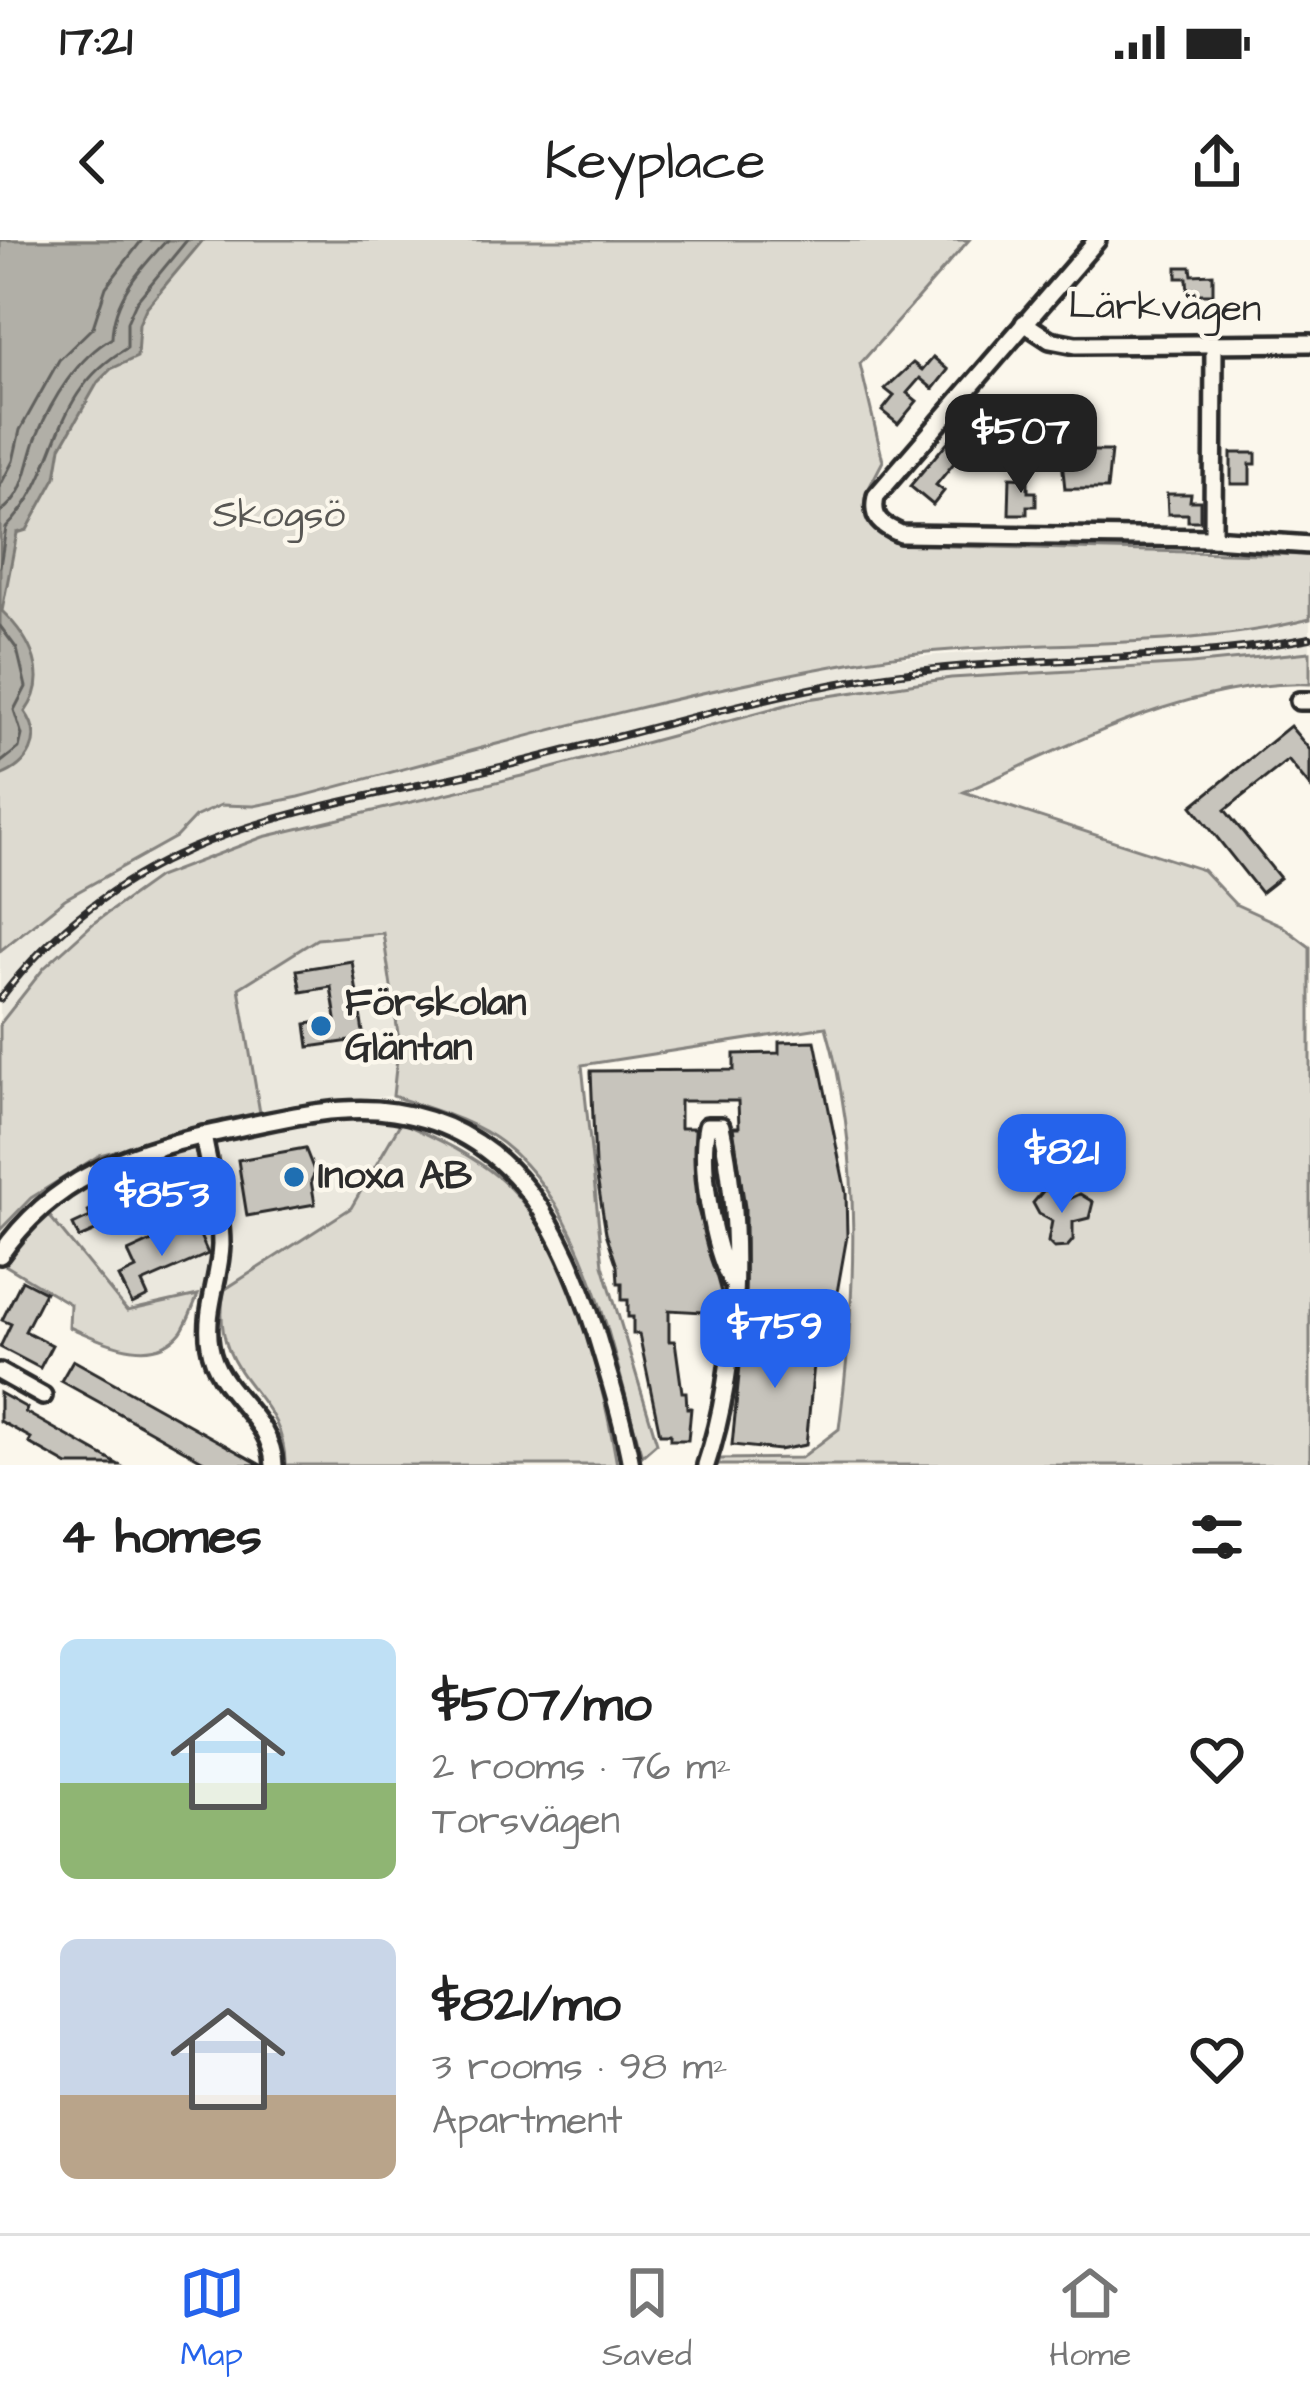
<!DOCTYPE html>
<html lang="en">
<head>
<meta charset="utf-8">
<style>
	body { margin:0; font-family:"Architects Daughter",sans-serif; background:#f6f6f6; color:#222; height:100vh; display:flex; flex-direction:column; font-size:45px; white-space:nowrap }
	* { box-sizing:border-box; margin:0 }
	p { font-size:39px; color:#767676 }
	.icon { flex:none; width:66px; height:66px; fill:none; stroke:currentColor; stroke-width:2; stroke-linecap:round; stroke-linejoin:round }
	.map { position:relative; height:1225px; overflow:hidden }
	.sheet { display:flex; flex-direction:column; background:#fff; flex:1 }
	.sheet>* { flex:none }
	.price { position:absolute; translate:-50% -102px; padding:0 27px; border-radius:24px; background:#2563eb; color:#fff; font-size:39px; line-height:78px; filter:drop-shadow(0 3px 6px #0008) }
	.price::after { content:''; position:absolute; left:50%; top:72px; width:36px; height:27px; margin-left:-18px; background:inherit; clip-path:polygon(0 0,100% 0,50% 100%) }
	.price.active { background:#222; color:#fff }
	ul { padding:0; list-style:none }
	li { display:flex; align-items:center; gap:36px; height:300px; padding:0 60px }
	li span { display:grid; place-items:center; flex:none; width:336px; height:240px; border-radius:18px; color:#555 }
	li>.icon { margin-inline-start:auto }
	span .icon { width:144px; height:144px; fill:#fffc; stroke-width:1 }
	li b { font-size:51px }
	h2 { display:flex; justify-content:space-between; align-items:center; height:144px; padding:0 60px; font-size:51px }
	.status { display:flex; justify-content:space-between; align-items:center; height:84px; padding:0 60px; background:#fff; direction:ltr }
	.status svg { height:33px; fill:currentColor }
	header { display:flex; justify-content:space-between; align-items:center; height:156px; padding:0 60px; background:#fff; font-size:54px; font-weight:600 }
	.tab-bar { display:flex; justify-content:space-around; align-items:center; height:168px; border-top:3px solid #e0e0e0; background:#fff; font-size:33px; color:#767676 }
	.tab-bar a { display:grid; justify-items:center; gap:6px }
	.tab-bar .active { color:#2563eb }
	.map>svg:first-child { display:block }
</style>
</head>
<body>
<div class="status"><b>17:21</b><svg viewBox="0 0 49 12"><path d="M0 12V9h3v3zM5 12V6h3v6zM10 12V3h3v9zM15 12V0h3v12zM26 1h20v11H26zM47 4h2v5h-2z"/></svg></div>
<header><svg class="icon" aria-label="back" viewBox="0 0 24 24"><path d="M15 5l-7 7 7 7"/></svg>Keyplace<svg class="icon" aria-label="share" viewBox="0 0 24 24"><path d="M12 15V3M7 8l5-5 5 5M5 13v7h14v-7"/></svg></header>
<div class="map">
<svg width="1310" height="1225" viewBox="0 0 1310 1225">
	<rect width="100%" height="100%" fill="#fbf7ec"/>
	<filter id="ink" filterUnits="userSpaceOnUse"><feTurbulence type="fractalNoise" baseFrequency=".00833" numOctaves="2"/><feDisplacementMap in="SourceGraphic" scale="24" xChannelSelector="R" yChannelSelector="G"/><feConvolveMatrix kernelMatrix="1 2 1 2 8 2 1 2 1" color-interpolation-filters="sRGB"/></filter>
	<g filter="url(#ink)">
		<!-- built -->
		<g fill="#ebe8de">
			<polygon points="1310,379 1310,412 1191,424 951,438 808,459 526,535 263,597 158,637 95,682 44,728 0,784 0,711 65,659 176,597 195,577 221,565 254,566 299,557 664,461 869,420 1225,394"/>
			<polygon points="383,693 399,800 393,856 288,864 260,873 238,748 317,699"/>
			<polygon points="345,877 401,882 351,968 224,1050 127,1071 47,973 87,946 150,916"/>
		</g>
		<!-- green -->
		<g fill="#dddad0" stroke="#84827e" stroke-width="3">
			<path d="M0,0h969l-109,124 23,97 -14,27 -3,24 15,21 67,13 362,9v64c-144,36 -297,16 -444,41 -191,33 -380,87 -567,137l-45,9 -33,-1 -26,12 -19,20 -111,62 -65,52z"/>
			<path d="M1310,412v32c-121,-4 -238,61 -346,108l239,78 32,34 46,21 29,22v518h-593l3,-6 81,-1 38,-29c17,-131 24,-275 -13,-402l-244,38 21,200 54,178 -15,13c-30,-102 -52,-245 -140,-313 -31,-24 -72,-34 -109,-47l6,-56 -16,-107 -66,6 -78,49 21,125 -160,42 -69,43 -31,32v-206l44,-56 51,-46 63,-45 105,-40 263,-62 282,-76 143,-21 240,-14z"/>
			<path d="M401,882c34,16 68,31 97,55 71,58 104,201 119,288h-332c1,-76 -77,-83 -61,-175l127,-82z"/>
			<path d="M47,973l80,98 71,-16c-5,11 -10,27 -17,37 -29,36 -80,8 -112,-5l1,-23 -65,-39z"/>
		</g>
		<!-- water -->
		<path fill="#b1afa7" stroke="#7b7a75" stroke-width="3" d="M0,0h203l-57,68 -7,16 -2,33 -26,12 -13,13 -37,65 -5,30 -29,53 -10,3 -15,78c29,28 49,66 23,101 20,27 3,54 -25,64z"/>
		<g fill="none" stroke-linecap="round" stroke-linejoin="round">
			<!-- shore -->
			<g stroke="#61605d" stroke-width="3">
				<polyline points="0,246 13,221 20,190 59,120 93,87 106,47 142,0"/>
				<path d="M0,272c27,-17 26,-50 37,-76 15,-37 40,-78 75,-98 1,-40 28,-69 55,-98"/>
				<path d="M0,326l6,-38c58,-58 40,-133 121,-180v-26l9,-20 51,-62"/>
				<polyline points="0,386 17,409 26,447 14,470 22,495 19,508 0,523"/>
			</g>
		</g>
		<!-- building -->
		<g fill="#c7c4bc" stroke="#2b2b2b" stroke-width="3">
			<polygon points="1177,27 1191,27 1192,35 1213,34 1213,54 1188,54 1187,38 1177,38"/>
			<polygon points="933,117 948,130 933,149 920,138 907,153 917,161 898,184 882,171 894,156 885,149 913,123 922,130"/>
			<polygon points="985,158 1007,182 1001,189 991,181 967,211 976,217 968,227 958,218 936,245 944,251 933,265 910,246"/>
			<polygon points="1061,211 1111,211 1107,249 1065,249"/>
			<polygon points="1231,213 1256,213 1256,224 1250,224 1250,244 1231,244"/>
			<polygon points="1010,237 1028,238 1028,252 1036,252 1036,266 1027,266 1027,274 1009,274"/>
			<polygon points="1167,254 1191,254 1190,261 1200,261 1200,281 1188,281 1188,274 1168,274"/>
			<polygon points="1290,486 1310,510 1310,547 1288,520 1225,570 1280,638 1261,653 1192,566"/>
			<polygon points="352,721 364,799 309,807 306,784 336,779 331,747 301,752 297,730"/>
			<polygon points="815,801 846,953 847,996 835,1064 745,1074 745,967 733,887 739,887 738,861 680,861 680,888 695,888 697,966 722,1056 721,1073 669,1070 669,1101 675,1101 682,1152 686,1152 687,1168 691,1168 688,1200 670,1200 670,1194 660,1194 639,1094 633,1094 633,1077 628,1077 628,1060 622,1060 622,1043 618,1043 617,1026 606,993 595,925 591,831 734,830 734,814 779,813 779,802"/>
			<polygon points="305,908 315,933 311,941 315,964 247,976 238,920"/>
			<polygon points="173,938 181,954 79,998 73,985 90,977 88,971 119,956 121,962"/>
			<polygon points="1044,950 1053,951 1063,962 1080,954 1093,962 1089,978 1073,982 1073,1000 1067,1007 1054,1008 1048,1002 1052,981 1039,974 1033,963"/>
			<polygon points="194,982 208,1014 142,1043 148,1056 132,1064 119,1037 136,1029 128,1012"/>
			<polygon points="22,1040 45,1052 25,1091 52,1105 40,1128 0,1107 11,1084 2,1080"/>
			<polygon points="817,1094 806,1205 779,1210 732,1205 743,1095"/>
			<polygon points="73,1120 261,1225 211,1225 99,1162 61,1141"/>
			<polygon points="0,1153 27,1168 25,1172 119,1225 68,1225 29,1203 31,1198 0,1181"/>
		</g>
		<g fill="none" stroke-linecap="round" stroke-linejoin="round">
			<defs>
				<g id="minor">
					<path d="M1097,0l-221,256c-5,23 5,29 25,38l312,4 97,7"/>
					<polyline points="1024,83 1050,100 1076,105 1310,103"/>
					<polyline points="1213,298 1214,104"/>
					<polyline points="1299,461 1310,461"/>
					<path d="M203,895c6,36 18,75 18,110 -1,34 -17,66 -11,101 7,48 62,69 64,119"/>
					<path d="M0,1015c53,-77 127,-103 214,-122 58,-12 121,-30 180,-21 120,18 169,118 202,221 13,44 27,87 35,132"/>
					<polyline points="0,1132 43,1156"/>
					<path d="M706,1225c33,-98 37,-239 15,-339h-14c-8,39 5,119 24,155"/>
				</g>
			</defs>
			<!-- minor casing -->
			<use href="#minor" stroke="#2b2b2b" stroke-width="24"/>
			<!-- minor -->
			<use href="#minor" stroke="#fbf7ec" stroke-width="15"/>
			<defs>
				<path id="rail" d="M0,759c139,-183 321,-187 525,-238 112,-28 223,-62 337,-82 148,-26 300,-13 448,-41"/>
			</defs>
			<!-- rail casing -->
			<use href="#rail" stroke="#2b2b2b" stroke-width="8"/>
			<!-- rail -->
			<use href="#rail" stroke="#fbf7ec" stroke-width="3" stroke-dasharray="9" stroke-linecap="butt"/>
		</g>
	</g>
	<!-- markers -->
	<g fill="#1f6fb2" stroke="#fbf7ec" stroke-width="4.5">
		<circle cx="321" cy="786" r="12"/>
		<circle cx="294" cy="937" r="12"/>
	</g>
	<g text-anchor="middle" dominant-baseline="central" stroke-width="9" stroke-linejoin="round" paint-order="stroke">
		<!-- street labels -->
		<g font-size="39" fill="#2b2b2b" stroke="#fbf7ec">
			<text transform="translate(1165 68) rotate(1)">Lärkvägen</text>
		</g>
		<!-- park labels -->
		<g font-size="39" fill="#585754" stroke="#fbf7ec">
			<text x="279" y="276">Skogsö</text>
		</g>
		<!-- poi labels -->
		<g font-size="39" font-weight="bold" fill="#2b2b2b" stroke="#fbf7ec" text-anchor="start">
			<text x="345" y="764">Förskolan<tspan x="345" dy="45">Gläntan</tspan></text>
			<text x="318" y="937">Inoxa AB</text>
		</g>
	</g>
</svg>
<b class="price active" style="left:1021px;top:256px">$507</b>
<b class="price" style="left:1062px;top:976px">$821</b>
<b class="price" style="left:162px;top:1019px">$853</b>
<b class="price" style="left:775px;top:1151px">$759</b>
</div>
<section class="sheet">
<h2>4 homes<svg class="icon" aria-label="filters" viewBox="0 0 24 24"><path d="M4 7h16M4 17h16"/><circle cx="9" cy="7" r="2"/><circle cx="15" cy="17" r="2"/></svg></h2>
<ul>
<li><span style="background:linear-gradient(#bfe0f5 60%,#8fb573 0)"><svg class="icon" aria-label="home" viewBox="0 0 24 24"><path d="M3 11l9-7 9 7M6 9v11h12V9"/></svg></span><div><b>$507/mo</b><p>2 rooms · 76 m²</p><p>Torsvägen</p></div><svg class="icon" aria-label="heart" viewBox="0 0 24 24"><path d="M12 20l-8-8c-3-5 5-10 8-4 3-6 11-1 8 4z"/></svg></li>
<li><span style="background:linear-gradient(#c9d6e8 65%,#b9a48a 0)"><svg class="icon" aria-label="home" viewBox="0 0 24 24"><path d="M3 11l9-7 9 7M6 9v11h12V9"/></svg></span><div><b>$821/mo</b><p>3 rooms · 98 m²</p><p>Apartment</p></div><svg class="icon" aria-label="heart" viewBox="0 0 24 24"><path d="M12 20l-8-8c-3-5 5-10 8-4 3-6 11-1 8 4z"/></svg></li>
</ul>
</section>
<nav class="tab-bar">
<a class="active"><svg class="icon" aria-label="map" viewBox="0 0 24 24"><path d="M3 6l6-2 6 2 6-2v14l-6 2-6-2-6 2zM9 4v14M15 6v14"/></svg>Map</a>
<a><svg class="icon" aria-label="saved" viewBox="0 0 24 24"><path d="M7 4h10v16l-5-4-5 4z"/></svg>Saved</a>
<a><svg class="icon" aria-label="home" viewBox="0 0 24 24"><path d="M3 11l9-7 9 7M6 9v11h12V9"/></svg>Home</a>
</nav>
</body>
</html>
